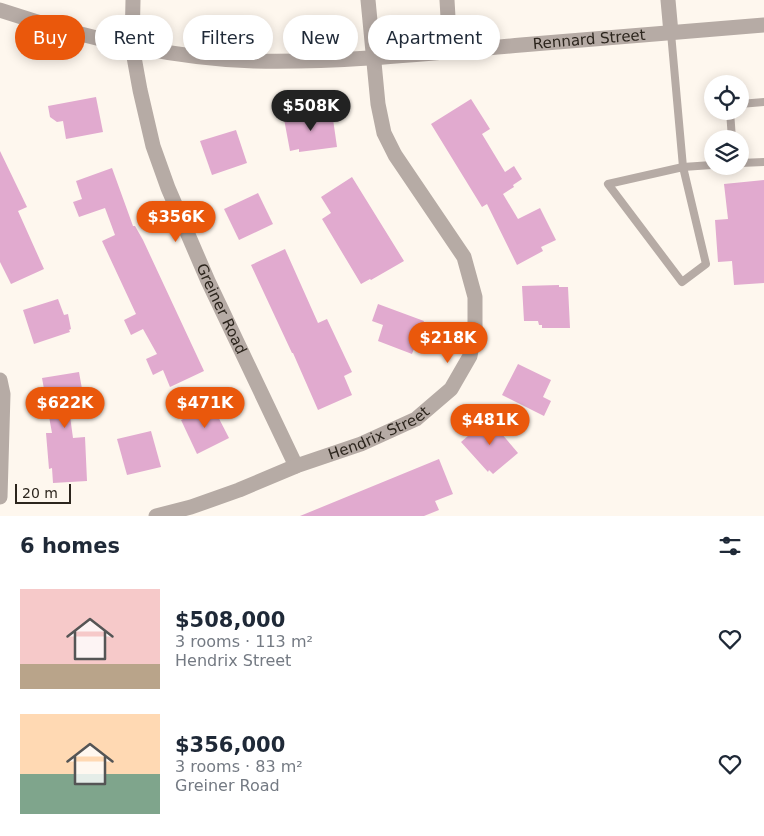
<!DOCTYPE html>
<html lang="en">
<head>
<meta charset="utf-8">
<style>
	body { margin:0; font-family:"DejaVu Sans",sans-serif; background:#f6f6f7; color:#1f2937; height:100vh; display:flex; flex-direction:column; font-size:19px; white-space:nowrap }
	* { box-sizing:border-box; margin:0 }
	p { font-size:16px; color:#747a83 }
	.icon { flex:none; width:28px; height:28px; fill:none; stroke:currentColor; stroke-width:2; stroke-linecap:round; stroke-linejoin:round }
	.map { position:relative; height:516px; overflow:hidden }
	.details { display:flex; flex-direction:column; background:#fff; flex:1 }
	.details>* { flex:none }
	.top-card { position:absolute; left:15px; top:15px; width:500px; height:45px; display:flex; gap:10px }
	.tools { position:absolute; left:704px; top:75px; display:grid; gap:10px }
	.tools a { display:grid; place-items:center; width:45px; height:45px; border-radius:50%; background:#fff; box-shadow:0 2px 12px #0003; font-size:25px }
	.scale { position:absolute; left:15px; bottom:12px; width:56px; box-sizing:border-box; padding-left:5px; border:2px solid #2c251d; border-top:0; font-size:14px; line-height:18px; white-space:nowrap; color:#2c251d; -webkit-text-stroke:4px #fef7ee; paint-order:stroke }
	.price { position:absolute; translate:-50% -42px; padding:0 11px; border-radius:18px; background:#ea580c; color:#fff; font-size:16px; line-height:32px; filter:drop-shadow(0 1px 2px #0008) }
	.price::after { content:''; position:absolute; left:50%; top:30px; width:15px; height:11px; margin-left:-8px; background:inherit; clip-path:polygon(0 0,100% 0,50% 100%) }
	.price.on { background:#222; color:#fff }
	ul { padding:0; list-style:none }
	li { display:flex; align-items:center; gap:15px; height:125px; padding:0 20px }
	li span { display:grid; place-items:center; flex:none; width:140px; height:100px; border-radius:0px; color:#555 }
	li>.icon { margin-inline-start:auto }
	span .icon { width:60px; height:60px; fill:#fffc; stroke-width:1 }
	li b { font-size:21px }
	h2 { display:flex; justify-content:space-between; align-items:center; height:60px; padding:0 20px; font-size:21px }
	.pill { padding:0 18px; border-radius:22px; background:#fff; box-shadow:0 2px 12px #0003; font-size:18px; line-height:45px }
	.pill.on { background:#ea580c; color:#fff }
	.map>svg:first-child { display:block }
</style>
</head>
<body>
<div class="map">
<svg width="764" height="516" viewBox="0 0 764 516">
	<rect width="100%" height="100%" fill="#fef7ee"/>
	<!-- building -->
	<g fill="#e1aacf">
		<polygon points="96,97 103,132 66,139 63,121 57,122 50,117 48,106"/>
		<polygon points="471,99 490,129 482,134 505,172 514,166 522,179 513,185 514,187 503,194 518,219 540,208 556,240 541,247 543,251 517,265 487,204 482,207 431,124"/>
		<polygon points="332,112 337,147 299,152 299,149 290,151 284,119"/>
		<polygon points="236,130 247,163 212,175 200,141"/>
		<polygon points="0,151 27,207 18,211 44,269 11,284 0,262"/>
		<polygon points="112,168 133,226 135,226 143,240 204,371 170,387 163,370 153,375 146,359 157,354 143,329 131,335 124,320 136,314 102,241 115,235 105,208 79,217 73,202 82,199 76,181"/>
		<polygon points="352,177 404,261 371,280 370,279 361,284 322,219 331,213 321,197"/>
		<polygon points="764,180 764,283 734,285 732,261 718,262 715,220 728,219 724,184"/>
		<polygon points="258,193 273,224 239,240 224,209"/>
		<polygon points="285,249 318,323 327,319 352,372 344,376 352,395 318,410 293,353 292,353 251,265"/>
		<polygon points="559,285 559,287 568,287 570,328 542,328 542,325 539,325 538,321 524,321 522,286"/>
		<polygon points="58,299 64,315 68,314 71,329 69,330 70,332 34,344 23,310"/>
		<polygon points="378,304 424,321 412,354 378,341 383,325 372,321"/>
		<polygon points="518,364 551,380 543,397 551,401 544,416 502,395"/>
		<polygon points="79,372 85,406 69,409 73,438 85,437 87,481 53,483 52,468 49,469 46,433 52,433 42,378"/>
		<polygon points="212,405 229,438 197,454 181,420"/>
		<polygon points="491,416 504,430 501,433 518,453 493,474 489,470 488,472 461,442"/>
		<polygon points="151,431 161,467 127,475 117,439"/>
		<polygon points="439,459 453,494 435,501 439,510 424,516 300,516"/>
	</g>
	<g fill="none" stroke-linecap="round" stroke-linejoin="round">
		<!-- service -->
		<g stroke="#b6aba5" stroke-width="8">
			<polyline points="671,33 683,167 712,165"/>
			<polyline points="740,104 764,102"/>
			<polyline points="730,111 732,139"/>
			<polyline points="740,163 764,162"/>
			<polygon points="683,167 706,264 682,282 608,184"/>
		</g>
		<!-- minor -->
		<g stroke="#b6aba5" stroke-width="15">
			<path id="s1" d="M133,0l-1,46 8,44 13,56 15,42 40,93 88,185"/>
			<polyline points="447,0 450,52"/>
			<polyline points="668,0 671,33"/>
			<path id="s2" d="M0,10c81,27 168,48 254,51 89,2 178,-8 267,-16 81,-7 162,-13 243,-20"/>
			<polyline points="0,380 3,394 0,497"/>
			<path id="s3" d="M156,516l35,-9 48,-17 57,-24 65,-22 55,-25 35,-30 19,-33 5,-27v-32l-11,-40 -69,-102 -11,-22 -6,-29 -10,-104"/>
		</g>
	</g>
	<g text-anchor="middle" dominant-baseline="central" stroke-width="5" stroke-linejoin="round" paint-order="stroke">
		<!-- street labels -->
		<g font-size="15" fill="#2c251d" stroke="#fef7ee">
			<text stroke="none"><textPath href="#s2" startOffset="596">Rennard Street</textPath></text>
			<text stroke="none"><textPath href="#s1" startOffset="325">Greiner Road</textPath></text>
			<text stroke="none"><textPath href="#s3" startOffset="238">Hendrix Street</textPath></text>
		</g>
	</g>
</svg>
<div class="tools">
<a><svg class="icon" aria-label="locate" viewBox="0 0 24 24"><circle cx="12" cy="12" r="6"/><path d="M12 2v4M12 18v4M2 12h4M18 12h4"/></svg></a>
<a><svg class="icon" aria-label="layers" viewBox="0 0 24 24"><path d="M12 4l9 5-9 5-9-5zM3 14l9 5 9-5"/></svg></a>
</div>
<div class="scale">20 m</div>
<b class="price on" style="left:311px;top:132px">$508K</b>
<b class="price" style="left:176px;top:243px">$356K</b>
<b class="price" style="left:448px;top:364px">$218K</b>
<b class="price" style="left:65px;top:429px">$622K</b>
<b class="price" style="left:205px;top:429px">$471K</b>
<b class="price" style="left:490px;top:446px">$481K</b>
<div class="top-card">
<a class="pill on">Buy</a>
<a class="pill">Rent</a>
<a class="pill">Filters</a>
<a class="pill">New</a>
<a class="pill">Apartment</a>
</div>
</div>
<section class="details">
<h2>6 homes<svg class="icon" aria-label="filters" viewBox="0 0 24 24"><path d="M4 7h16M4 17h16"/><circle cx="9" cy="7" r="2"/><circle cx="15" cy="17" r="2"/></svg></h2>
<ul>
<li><span style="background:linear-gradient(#f6c9c9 75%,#b9a48a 0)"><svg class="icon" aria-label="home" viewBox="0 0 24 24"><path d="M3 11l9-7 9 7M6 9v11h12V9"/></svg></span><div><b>$508,000</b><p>3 rooms · 113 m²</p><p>Hendrix Street</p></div><svg class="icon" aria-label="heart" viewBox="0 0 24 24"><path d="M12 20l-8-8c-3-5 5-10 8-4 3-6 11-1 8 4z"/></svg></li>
<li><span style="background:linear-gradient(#ffd9b3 60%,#7fa58c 0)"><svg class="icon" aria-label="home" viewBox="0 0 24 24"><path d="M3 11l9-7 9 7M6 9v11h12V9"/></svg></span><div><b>$356,000</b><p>3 rooms · 83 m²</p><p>Greiner Road</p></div><svg class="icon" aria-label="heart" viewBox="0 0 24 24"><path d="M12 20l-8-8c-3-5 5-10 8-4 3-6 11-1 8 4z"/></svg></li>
</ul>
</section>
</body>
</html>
